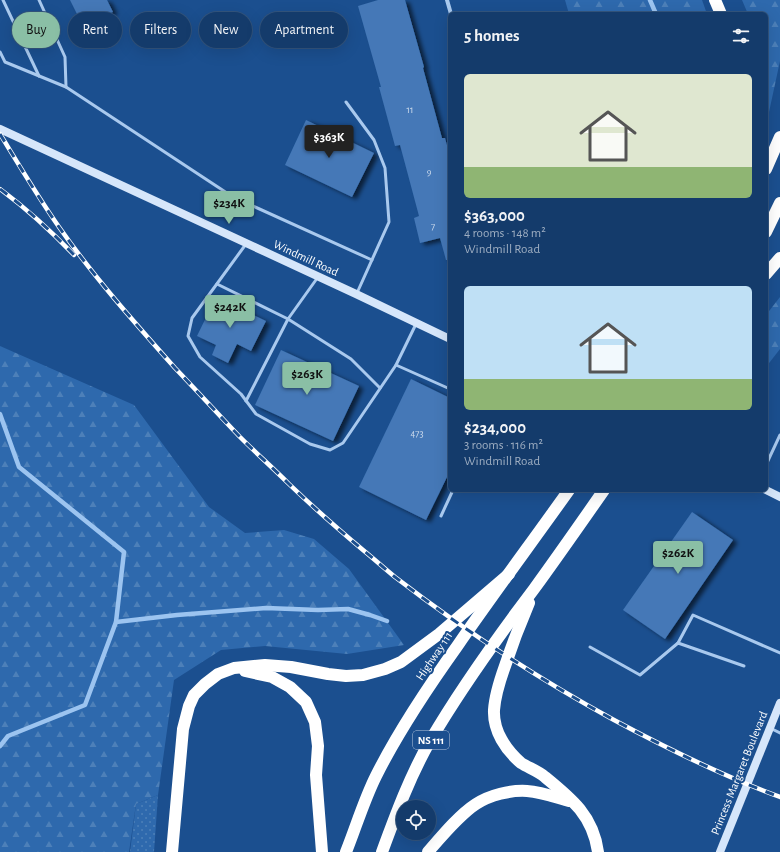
<!DOCTYPE html>
<html lang="en">
<head>
<meta charset="utf-8">
<style>
	body { margin:0; font-family:"Alegreya Sans",sans-serif; background:#214673; color:#f1f3f6; height:100vh; display:flex; flex-direction:column; font-size:15px; white-space:nowrap }
	* { box-sizing:border-box; margin:0 }
	p { font-size:13px; color:#9dadc1 }
	.icon { flex:none; width:22px; height:22px; fill:none; stroke:currentColor; stroke-width:2; stroke-linecap:round; stroke-linejoin:round }
	.map { position:relative; flex:1; overflow:hidden }
	.side { position:absolute; left:448px; top:12px; width:320px; height:480px; display:flex; flex-direction:column; background:#143b6b; border-radius:6px; box-shadow:0 4px 16px #0002,0 0 0 1px #33557e }
	.side>* { flex:none }
	.top-card { position:absolute; left:12px; top:12px; width:376px; height:36px; display:flex; gap:8px }
	.tools { position:absolute; left:396px; top:800px; display:grid; gap:8px }
	.tools a { display:grid; place-items:center; width:40px; height:40px; border-radius:50%; background:#143b6b; box-shadow:0 4px 16px #0002,0 0 0 1px #33557e; font-size:20px }
	.price { position:absolute; translate:-50% -34px; padding:0 9px; border-radius:4px; background:#8abfa5; color:#111; font-size:13px; line-height:26px; filter:drop-shadow(0 1px 2px #0008) }
	.price::after { content:''; position:absolute; left:50%; top:24px; width:12px; height:9px; margin-left:-6px; background:inherit; clip-path:polygon(0 0,100% 0,50% 100%) }
	.price.active { background:#222; color:#fff }
	ul { padding:0; list-style:none }
	li { display:grid; align-content:center; gap:8px; height:212px; padding:0 16px }
	li span { display:grid; place-items:center; height:124px; border-radius:6px; color:#555 }
	li>.icon { margin-inline-start:auto }
	span .icon { width:72px; height:72px; fill:#fffc; stroke-width:1 }
	li b { font-size:17px }
	h2 { display:flex; justify-content:space-between; align-items:center; height:48px; padding:0 16px; font-size:17px }
	.chip { padding:0 14px; border-radius:18px; background:#143b6b; box-shadow:0 4px 16px #0002,0 0 0 1px #33557e; font-size:14px; line-height:36px }
	.chip.active { background:#8abfa5; color:#111 }
	.map>svg:first-child { display:block }
</style>
</head>
<body>
<div class="map">
<svg width="780" height="852" viewBox="0 0 780 852">
	<defs>
		<pattern id="grass-dots" width="8" height="8" patternUnits="userSpaceOnUse"><rect width="8" height="8" fill="#2e69ad"/><path d="M2 2h.1M6 6h.1" fill="none" stroke="#4d80b9" stroke-width="1.8" stroke-linecap="round"/></pattern>
		<pattern id="forest-firs" width="22" height="20" patternUnits="userSpaceOnUse"><rect width="22" height="20" fill="#2e69ad"/><path d="M5 1l3.5 6h-7zM16 11l3.5 6h-7z" fill="#4d80b9"/></pattern>
		<filter id="shadow"><feDropShadow dx="4.5" dy="2.5" stdDeviation="2" flood-color="#0009"/></filter>
	</defs>
	<rect width="100%" height="100%" fill="#1b4f8f"/>
	<!-- grass -->
	<polygon fill="url(#grass-dots)" points="158,795 154,852 130,852 136,804"/>
	<!-- forest -->
	<g fill="url(#forest-firs)">
		<polygon points="565,0 702,0 707,14 569,14"/>
		<polygon points="742,0 780,0 780,61 766,126 766,14 748,14"/>
		<polygon points="780,297 780,349 766,367 766,315"/>
		<polygon points="0,346 134,405 209,507 245,533 284,530 314,539 349,569 404,645 347,654 265,646 221,650 174,680 158,795 136,804 129,852 0,852"/>
	</g>
	<g fill="none" stroke-linecap="round" stroke-linejoin="round">
		<!-- stream -->
		<g stroke="#9cc4f0" stroke-width="4.5">
			<polyline points="650,0 656,14"/>
			<polyline points="0,414 19,467 124,552 116,622 85,705 8,736 0,746"/>
			<polyline points="116,622 177,615 266,608 318,610 348,609 370,615 387,621"/>
		</g>
	</g>
	<!-- building -->
	<g fill="#4478b7" filter="url(#shadow)">
		<polygon points="70,0 107,0 113,12 83,26"/>
		<polygon points="378,0 405,0 424,67 423,68 442,138 445,138 450,156 450,260 446,260 440,238 420,243 414,218 419,216 400,145 395,146 379,87 381,87 358,6"/>
		<polygon points="306,120 374,153 352,197 285,165"/>
		<polygon points="216,297 266,321 251,351 237,344 228,363 212,355 216,345 197,336"/>
		<polygon points="281,350 359,386 333,441 255,405"/>
		<polygon points="411,379 450,398 450,471 426,520 359,487"/>
		<polygon points="692,512 733,540 665,639 623,610"/>
	</g>
	<g fill="none" stroke-linecap="round" stroke-linejoin="round">
		<!-- lane -->
		<g stroke="#a9c9ee" stroke-width="3">
			<polyline points="3,0 39,76"/>
			<polyline points="39,0 65,57 66,87"/>
			<polyline points="0,52 5,62 66,87 233,197 372,260"/>
			<polyline points="346,102 374,140 385,168 389,222 357,293"/>
			<polyline points="246,244 192,318 188,336 200,357 241,394 256,414 310,444 330,450 343,443 396,365"/>
			<polyline points="217,284 288,319 318,277"/>
			<polyline points="416,324 396,365 450,389"/>
			<polyline points="246,401 288,319 351,359 380,388"/>
			<polyline points="766,465 780,435"/>
			<polyline points="441,516 453,490"/>
			<polyline points="678,643 693,615 780,653"/>
			<polyline points="590,647 640,675 678,643 744,666"/>
			<polyline points="770,728 780,733"/>
		</g>
		<!-- street -->
		<polyline stroke="#a9c9ee" stroke-width="4" points="447,0 451,14"/>
		<!-- secondary -->
		<g stroke="#d6e6fa" stroke-width="8">
			<polyline points="0,129 356,294 450,339"/>
			<polyline points="766,490 780,497"/>
			<polyline points="720,852 780,703"/>
		</g>
		<!-- highway -->
		<g stroke="#fff" stroke-width="12">
			<polyline points="715,0 721,14"/>
			<polyline points="766,169 780,137"/>
			<polyline points="766,232 780,203"/>
			<polyline points="766,274 780,258"/>
			<path d="M529,603c-9,21 -17,42 -24,63 -5,14 -10,29 -11,44 -1,21 12,40 27,53 8,5 17,8 24,14 27,22 48,39 53,75"/>
			<polyline points="245,671 272,677 290,687 306,702 315,722 318,746 316,775 322,852"/>
			<polyline points="172,852 183,729 189,706 194,695 205,684 218,674 234,668 265,665 291,667 328,674 346,676 363,675 385,669 401,662 439,634 509,574"/>
			<path d="M346,852c10,-25 18,-52 30,-76 23,-46 52,-89 82,-131 36,-52 74,-103 111,-155"/>
			<path d="M382,852c14,-38 28,-76 48,-111 31,-53 67,-103 104,-152 24,-33 47,-66 70,-99"/>
			<path d="M428,852c13,-15 31,-37 48,-48 14,-9 34,-14 51,-13 14,1 28,6 42,10"/>
		</g>
		<defs>
			<g id="rail">
				<path d="M0,134c19,31 38,63 59,93 35,50 75,95 116,141 22,23 43,46 65,69 16,16 33,31 49,47 24,23 49,45 74,66 11,9 21,18 32,27 69,53 142,101 219,143 54,29 109,56 166,77"/>
				<path d="M0,189c27,20 51,42 74,66"/>
			</g>
		</defs>
		<!-- rail casing -->
		<use href="#rail" stroke="#fff" stroke-width="4.5"/>
		<!-- rail -->
		<use href="#rail" stroke="#1b4f8f" stroke-width="3" stroke-dasharray="9" stroke-linecap="butt"/>
	</g>
	<g text-anchor="middle" dominant-baseline="central" stroke-width="4" stroke-linejoin="round" paint-order="stroke">
		<!-- number labels -->
		<g font-size="10" fill="#d0dded">
			<text x="410" y="110">11</text>
			<text x="429" y="172">9</text>
			<text x="433" y="227">7</text>
			<text x="417" y="434">473</text>
		</g>
		<!-- shield labels -->
		<rect fill="#1b4f8f" stroke="#bbcadd" stroke-width="1" x="413" y="731" width="36" height="18" rx="3"/>
		<g font-size="11" font-weight="bold" fill="#fff">
			<text x="431" y="740">NS 111</text>
		</g>
		<!-- street labels -->
		<g font-size="12" fill="#fff" stroke="#1b4f8f">
			<text transform="translate(306 258) rotate(25)">Windmill Road</text>
			<text transform="translate(434 656) rotate(-56)">Highway 111</text>
			<text transform="translate(739 773) rotate(-68)">Princess Margaret Boulevard</text>
		</g>
	</g>
</svg>
<div class="tools">
<a><svg class="icon" aria-label="locate" viewBox="0 0 24 24"><circle cx="12" cy="12" r="6"/><path d="M12 2v4M12 18v4M2 12h4M18 12h4"/></svg></a>
</div>
<b class="price active" style="left:329px;top:159px">$363K</b>
<b class="price" style="left:229px;top:225px">$234K</b>
<b class="price" style="left:230px;top:329px">$242K</b>
<b class="price" style="left:307px;top:396px">$263K</b>
<b class="price" style="left:678px;top:575px">$262K</b>
<div class="top-card">
<a class="chip active">Buy</a>
<a class="chip">Rent</a>
<a class="chip">Filters</a>
<a class="chip">New</a>
<a class="chip">Apartment</a>
</div>
<section class="side">
<h2>5 homes<svg class="icon" aria-label="filters" viewBox="0 0 24 24"><path d="M4 7h16M4 17h16"/><circle cx="9" cy="7" r="2"/><circle cx="15" cy="17" r="2"/></svg></h2>
<ul>
<li><span style="background:linear-gradient(#dfe7d0 75%,#8fb573 0)"><svg class="icon" aria-label="home" viewBox="0 0 24 24"><path d="M3 11l9-7 9 7M6 9v11h12V9"/></svg></span><div><b>$363,000</b><p>4 rooms · 148 m²</p><p>Windmill Road</p></div></li>
<li><span style="background:linear-gradient(#bfe0f5 75%,#8fb573 0)"><svg class="icon" aria-label="home" viewBox="0 0 24 24"><path d="M3 11l9-7 9 7M6 9v11h12V9"/></svg></span><div><b>$234,000</b><p>3 rooms · 116 m²</p><p>Windmill Road</p></div></li>
</ul>
</section>
</div>
</body>
</html>
